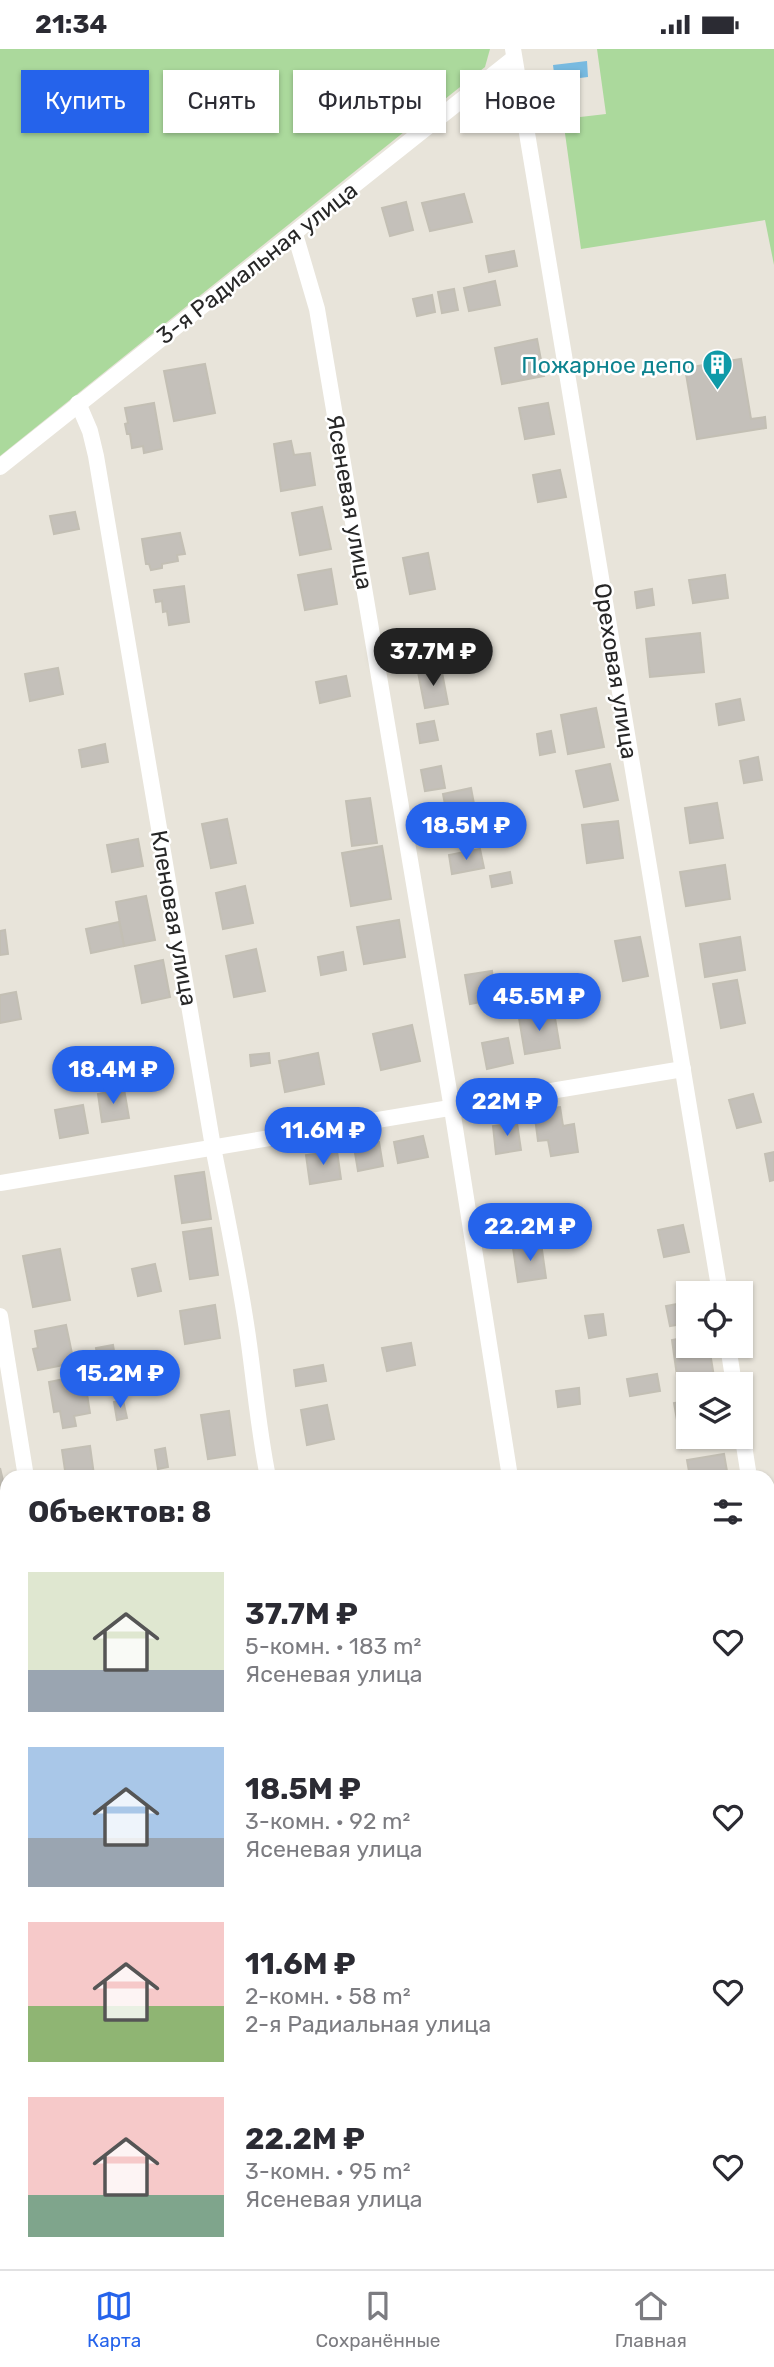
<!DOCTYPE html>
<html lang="ru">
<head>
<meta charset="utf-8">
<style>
	body { margin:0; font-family:Rubik,sans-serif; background:#f2f2f3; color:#2b2b33; height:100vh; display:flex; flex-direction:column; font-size:26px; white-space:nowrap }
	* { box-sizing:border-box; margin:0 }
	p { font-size:23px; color:#7c7c81 }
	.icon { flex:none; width:38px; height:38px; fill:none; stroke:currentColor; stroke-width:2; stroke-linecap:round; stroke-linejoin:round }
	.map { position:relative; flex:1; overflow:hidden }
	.panel { position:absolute; left:0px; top:1421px; width:775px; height:800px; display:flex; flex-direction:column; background:#fff; border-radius:21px 21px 0 0; box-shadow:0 2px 5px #0004 }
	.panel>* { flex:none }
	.top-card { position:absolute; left:21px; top:21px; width:733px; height:63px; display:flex; gap:14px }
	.tools { position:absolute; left:676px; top:1232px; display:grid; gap:14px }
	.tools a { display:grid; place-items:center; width:77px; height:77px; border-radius:0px; background:#fff; box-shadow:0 2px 5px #0004; font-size:35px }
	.price { position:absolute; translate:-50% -60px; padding:0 16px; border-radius:24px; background:#2563eb; color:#fff; font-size:23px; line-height:46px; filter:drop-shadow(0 2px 4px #0008) }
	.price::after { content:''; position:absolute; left:50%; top:42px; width:21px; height:16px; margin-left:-10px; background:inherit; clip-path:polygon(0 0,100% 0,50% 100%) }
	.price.on { background:#222; color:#fff }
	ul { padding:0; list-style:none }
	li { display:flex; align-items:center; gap:21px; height:175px; padding:0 28px }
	li span { display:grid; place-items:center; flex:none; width:196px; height:140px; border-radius:0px; color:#555 }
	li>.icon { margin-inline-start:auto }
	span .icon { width:84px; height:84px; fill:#fffc; stroke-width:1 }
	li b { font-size:30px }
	h2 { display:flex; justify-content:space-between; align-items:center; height:84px; padding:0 28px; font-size:30px }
	.pill { padding:0 24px; border-radius:0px; background:#fff; box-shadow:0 2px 5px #0004; font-size:24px; line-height:63px }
	.pill.on { background:#2563eb; color:#fff }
	.status { display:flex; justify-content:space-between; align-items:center; height:49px; padding:0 35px; background:#fff; direction:ltr }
	.status svg { height:19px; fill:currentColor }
	.dock { display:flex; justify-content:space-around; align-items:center; height:98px; border-top:2px solid #e1e1e2; background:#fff; font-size:19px; color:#7c7c81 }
	.dock a { display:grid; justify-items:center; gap:4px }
	.dock .on { color:#2563eb }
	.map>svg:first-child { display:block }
</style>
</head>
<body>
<div class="status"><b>21:34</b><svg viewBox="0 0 49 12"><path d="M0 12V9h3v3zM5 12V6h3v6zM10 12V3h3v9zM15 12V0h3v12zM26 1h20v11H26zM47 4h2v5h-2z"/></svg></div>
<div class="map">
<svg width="774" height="2220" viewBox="0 0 774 2220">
	<rect width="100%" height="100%" fill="#e8e4da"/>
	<!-- green -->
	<g fill="#abd99c">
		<polygon points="0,0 490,0 485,18 0,407"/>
		<polygon points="597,0 774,0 774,216 765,171 581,200 563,70 606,65"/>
	</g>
	<!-- water -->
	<polygon fill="#78bae0" points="587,12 588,28 555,32 553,16"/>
	<!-- building -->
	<g fill="#c4c0ba" stroke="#c3bfb4" stroke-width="2">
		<polygon points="464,145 472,173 430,182 422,154"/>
		<polygon points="406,153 413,181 390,187 382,159"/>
		<polygon points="514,202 517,217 489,223 486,207"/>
		<polygon points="495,232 500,256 469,262 464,239"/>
		<polygon points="454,240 458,261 442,264 438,243"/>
		<polygon points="432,246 435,263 417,267 413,250"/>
		<polygon points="537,290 544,327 502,335 495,299"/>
		<polygon points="741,310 751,370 765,368 766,379 697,390 685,319"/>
		<polygon points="205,315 215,364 174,372 164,322"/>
		<polygon points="154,354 162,400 144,404 143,397 132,399 130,385 127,385 125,375 128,374 125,359"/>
		<polygon points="548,354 554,385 525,390 519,359"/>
		<polygon points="291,392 294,406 310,404 315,436 281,442 274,395"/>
		<polygon points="560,421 566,448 538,453 533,426"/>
		<polygon points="322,458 331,500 300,506 292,464"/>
		<polygon points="75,463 79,480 54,485 50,467"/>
		<polygon points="180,484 185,505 177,506 178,512 162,515 162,519 151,521 149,515 146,515 142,490"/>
		<polygon points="428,504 435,540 410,545 403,509"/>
		<polygon points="331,520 337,555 305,561 298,526"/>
		<polygon points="725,526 728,549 693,554 689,531"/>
		<polygon points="184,537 189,573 169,576 167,562 163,563 162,552 156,553 154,541"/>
		<polygon points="652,540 654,556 637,559 635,543"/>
		<polygon points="700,584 704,623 650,628 646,590"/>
		<polygon points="441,618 448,655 425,659 418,623"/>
		<polygon points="58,619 63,645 30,652 25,625"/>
		<polygon points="346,627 350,647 320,654 316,633"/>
		<polygon points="740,650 744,671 719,676 716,655"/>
		<polygon points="596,659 604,698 568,705 561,666"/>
		<polygon points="434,672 438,691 420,694 417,675"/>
		<polygon points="551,682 555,703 540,706 537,685"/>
		<polygon points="105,695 108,713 82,718 79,701"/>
		<polygon points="758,708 762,731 744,734 740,712"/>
		<polygon points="610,715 618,751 584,758 576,722"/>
		<polygon points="441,717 445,739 425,742 421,721"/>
		<polygon points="471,739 478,776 450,781 443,745"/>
		<polygon points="370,749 377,794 352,797 346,752"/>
		<polygon points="717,754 723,789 690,794 685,759"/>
		<polygon points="503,761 506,773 485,776 483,765"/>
		<polygon points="227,770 236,814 211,819 202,775"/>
		<polygon points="618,772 623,809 587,814 582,776"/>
		<polygon points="138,790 143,817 112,823 107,796"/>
		<polygon points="382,797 391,850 351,857 342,804"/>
		<polygon points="480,800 484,819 452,825 449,806"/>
		<polygon points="725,816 730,850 686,857 680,823"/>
		<polygon points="510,823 512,834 492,838 490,827"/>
		<polygon points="245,837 253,874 223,880 216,844"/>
		<polygon points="146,847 155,891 124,897 116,853"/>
		<polygon points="399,871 405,908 364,915 357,878"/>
		<polygon points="119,873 124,897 91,904 86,880"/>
		<polygon points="5,881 8,905 0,906 0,882"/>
		<polygon points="640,888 648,927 623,932 615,892"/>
		<polygon points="740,888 745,921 705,928 700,895"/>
		<polygon points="256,900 265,942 234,948 226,907"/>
		<polygon points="343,903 346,921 321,926 318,908"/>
		<polygon points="163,911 170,948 142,954 135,917"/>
		<polygon points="492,922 496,950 470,955 465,926"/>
		<polygon points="546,929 550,952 521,958 516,936"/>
		<polygon points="737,931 745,974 721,979 713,935"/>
		<polygon points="16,943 21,970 0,974 0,946"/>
		<polygon points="554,963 560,999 525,1005 519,969"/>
		<polygon points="412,976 420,1012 381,1021 373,985"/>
		<polygon points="508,989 513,1014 487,1020 482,994"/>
		<polygon points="269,1004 270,1014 251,1017 250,1006"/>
		<polygon points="318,1004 324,1035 285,1043 279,1012"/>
		<polygon points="124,1040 129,1069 102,1073 98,1045"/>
		<polygon points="753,1045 761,1073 737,1079 729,1051"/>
		<polygon points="83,1056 88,1084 60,1089 55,1061"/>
		<polygon points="560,1058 563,1077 574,1075 578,1103 551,1107 548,1091 538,1092 534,1061"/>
		<polygon points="517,1074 521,1101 496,1105 493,1077"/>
		<polygon points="423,1087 428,1108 398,1114 394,1093"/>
		<polygon points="379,1093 383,1117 358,1122 354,1098"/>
		<polygon points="337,1102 341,1130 310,1135 306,1106"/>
		<polygon points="774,1103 774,1131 770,1132 765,1105"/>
		<polygon points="204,1123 211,1170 182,1174 175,1127"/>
		<polygon points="683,1176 689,1203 664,1208 658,1181"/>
		<polygon points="211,1179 218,1226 190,1230 183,1183"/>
		<polygon points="541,1194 546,1229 518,1233 513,1199"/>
		<polygon points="60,1200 70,1251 33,1258 23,1207"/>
		<polygon points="155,1215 161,1242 138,1247 132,1220"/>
		<polygon points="688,1253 688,1274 670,1277 666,1257"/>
		<polygon points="215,1256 220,1289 185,1295 180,1262"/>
		<polygon points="603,1265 606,1286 589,1289 585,1267"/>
		<polygon points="66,1276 74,1314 38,1321 33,1300 38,1299 35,1282"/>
		<polygon points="688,1288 688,1297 709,1297 714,1328 678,1334 672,1291"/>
		<polygon points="411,1294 415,1316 387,1322 382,1299"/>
		<polygon points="113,1296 115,1308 98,1312 96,1299"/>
		<polygon points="323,1316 326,1332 296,1337 294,1321"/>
		<polygon points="657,1325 660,1342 630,1347 627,1330"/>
		<polygon points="84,1326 90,1364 74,1367 76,1377 63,1379 60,1362 54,1363 49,1333"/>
		<polygon points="579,1339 580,1355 558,1358 556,1342"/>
		<polygon points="123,1351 127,1369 117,1371 114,1353"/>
		<polygon points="688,1352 688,1388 720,1388 721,1392 682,1399 674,1354"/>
		<polygon points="327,1356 334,1390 307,1396 301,1361"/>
		<polygon points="229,1362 235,1406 208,1410 201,1366"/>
		<polygon points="90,1397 94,1426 66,1428 62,1401"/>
		<polygon points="165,1399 168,1418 158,1420 155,1401"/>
		<polygon points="724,1405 728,1428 690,1428 687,1411"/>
		<polygon points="0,1419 6,1444 0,1446"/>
		<polygon points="7,1479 7,1517 0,1518 0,1481"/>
		<polygon points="7,1531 7,1566 0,1567 0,1532"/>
		<polygon points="7,1607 7,1624 0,1625 0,1608"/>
		<polygon points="771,1961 774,1987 768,1987 768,1962"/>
		<polygon points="340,2214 371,2214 372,2220 341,2220"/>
		<polygon points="535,2214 558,2214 559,2219 536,2220"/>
	</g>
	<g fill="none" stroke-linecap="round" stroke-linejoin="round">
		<!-- minor -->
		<g stroke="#fff" stroke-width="16">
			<polyline points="513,0 720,1244"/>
			<polyline points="295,185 317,260 452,1060 510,1428"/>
			<path d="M78,354l12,28 6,25 117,691c13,66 27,131 36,197 6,44 10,89 19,133"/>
			<polyline points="0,418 514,9"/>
			<polyline points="0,1134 683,1020"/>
			<polyline points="0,1267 26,1428"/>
			<polyline points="728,1297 734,1335"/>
			<polyline points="740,1371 749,1428"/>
			<polyline points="768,1543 774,1578"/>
			<polyline points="0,1817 7,1818"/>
			<polyline points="768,1934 774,1935"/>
			<polyline points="160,2214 160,2220"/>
			<polyline points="398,2214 399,2220"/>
			<polyline points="647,2214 648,2220"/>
		</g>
	</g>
	<!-- icons -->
	<defs>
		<symbol id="building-pin" viewBox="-11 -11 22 30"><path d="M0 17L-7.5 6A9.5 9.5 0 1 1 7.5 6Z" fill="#0f9aa8" stroke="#fff"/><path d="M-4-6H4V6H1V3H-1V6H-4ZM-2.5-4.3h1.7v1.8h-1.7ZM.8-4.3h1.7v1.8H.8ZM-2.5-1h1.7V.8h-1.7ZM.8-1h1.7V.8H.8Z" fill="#fff"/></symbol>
	</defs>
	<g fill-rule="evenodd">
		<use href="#building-pin" x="700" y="298" width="35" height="47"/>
	</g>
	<g text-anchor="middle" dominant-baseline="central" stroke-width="5" stroke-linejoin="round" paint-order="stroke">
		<!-- street labels -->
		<g font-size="23" fill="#272727" stroke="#fff">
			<text transform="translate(257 214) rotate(-38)">3-я Радиальная улица</text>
			<text transform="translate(350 453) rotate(80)">Ясеневая улица</text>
			<text transform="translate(616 622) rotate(81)">Ореховая улица</text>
			<text transform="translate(174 869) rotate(80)">Кленовая улица</text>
		</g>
		<!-- culture labels -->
		<g font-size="23" fill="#0d838f" stroke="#fff" text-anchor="end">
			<text x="695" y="316">Пожарное депо</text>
		</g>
	</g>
</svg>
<div class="tools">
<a><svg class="icon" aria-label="locate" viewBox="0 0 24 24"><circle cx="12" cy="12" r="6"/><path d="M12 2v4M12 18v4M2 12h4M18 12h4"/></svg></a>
<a><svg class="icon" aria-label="layers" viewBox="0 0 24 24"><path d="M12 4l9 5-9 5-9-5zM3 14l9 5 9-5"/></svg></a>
</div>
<b class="price on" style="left:433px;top:639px">37.7M ₽</b>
<b class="price" style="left:466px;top:813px">18.5M ₽</b>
<b class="price" style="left:539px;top:984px">45.5M ₽</b>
<b class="price" style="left:113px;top:1057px">18.4M ₽</b>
<b class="price" style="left:507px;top:1089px">22M ₽</b>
<b class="price" style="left:323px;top:1118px">11.6M ₽</b>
<b class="price" style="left:530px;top:1214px">22.2M ₽</b>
<b class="price" style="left:120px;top:1361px">15.2M ₽</b>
<div class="top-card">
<a class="pill on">Купить</a>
<a class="pill">Снять</a>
<a class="pill">Фильтры</a>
<a class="pill">Новое</a>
</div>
<section class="panel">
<h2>Объектов: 8<svg class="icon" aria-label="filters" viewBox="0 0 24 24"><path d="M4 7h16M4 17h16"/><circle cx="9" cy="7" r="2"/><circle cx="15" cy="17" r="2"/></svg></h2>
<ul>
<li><span style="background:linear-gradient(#dfe7d0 70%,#9aa5b1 0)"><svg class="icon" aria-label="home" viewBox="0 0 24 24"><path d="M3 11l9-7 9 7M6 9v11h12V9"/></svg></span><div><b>37.7M ₽</b><p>5-комн. · 183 m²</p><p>Ясеневая улица</p></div><svg class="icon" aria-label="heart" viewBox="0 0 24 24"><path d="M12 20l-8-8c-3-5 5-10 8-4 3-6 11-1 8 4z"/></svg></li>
<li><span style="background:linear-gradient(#a9c7e8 65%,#9aa5b1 0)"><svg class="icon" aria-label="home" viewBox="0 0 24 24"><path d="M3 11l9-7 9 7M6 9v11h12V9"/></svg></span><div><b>18.5M ₽</b><p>3-комн. · 92 m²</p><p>Ясеневая улица</p></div><svg class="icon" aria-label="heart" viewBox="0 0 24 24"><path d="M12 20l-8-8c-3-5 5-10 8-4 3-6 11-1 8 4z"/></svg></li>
<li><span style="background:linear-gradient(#f6c9c9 60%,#8fb573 0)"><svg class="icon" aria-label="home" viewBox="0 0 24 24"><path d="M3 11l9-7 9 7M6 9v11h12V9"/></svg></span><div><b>11.6M ₽</b><p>2-комн. · 58 m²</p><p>2-я Радиальная улица</p></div><svg class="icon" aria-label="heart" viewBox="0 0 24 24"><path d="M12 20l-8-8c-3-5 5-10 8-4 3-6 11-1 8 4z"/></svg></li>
<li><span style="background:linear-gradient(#f6c9c9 70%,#7fa58c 0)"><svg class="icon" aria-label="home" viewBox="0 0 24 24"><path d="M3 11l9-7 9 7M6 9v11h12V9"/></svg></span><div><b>22.2M ₽</b><p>3-комн. · 95 m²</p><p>Ясеневая улица</p></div><svg class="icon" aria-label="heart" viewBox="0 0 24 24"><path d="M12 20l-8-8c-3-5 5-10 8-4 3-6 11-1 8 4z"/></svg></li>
</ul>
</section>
</div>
<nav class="dock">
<a class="on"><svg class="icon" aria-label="map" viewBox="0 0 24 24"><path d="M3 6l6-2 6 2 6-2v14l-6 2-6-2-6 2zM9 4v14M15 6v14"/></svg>Карта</a>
<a><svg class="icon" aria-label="saved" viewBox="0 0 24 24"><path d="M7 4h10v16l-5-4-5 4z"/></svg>Сохранённые</a>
<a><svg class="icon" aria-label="home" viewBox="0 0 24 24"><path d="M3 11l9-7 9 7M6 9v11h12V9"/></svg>Главная</a>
</nav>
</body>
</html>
